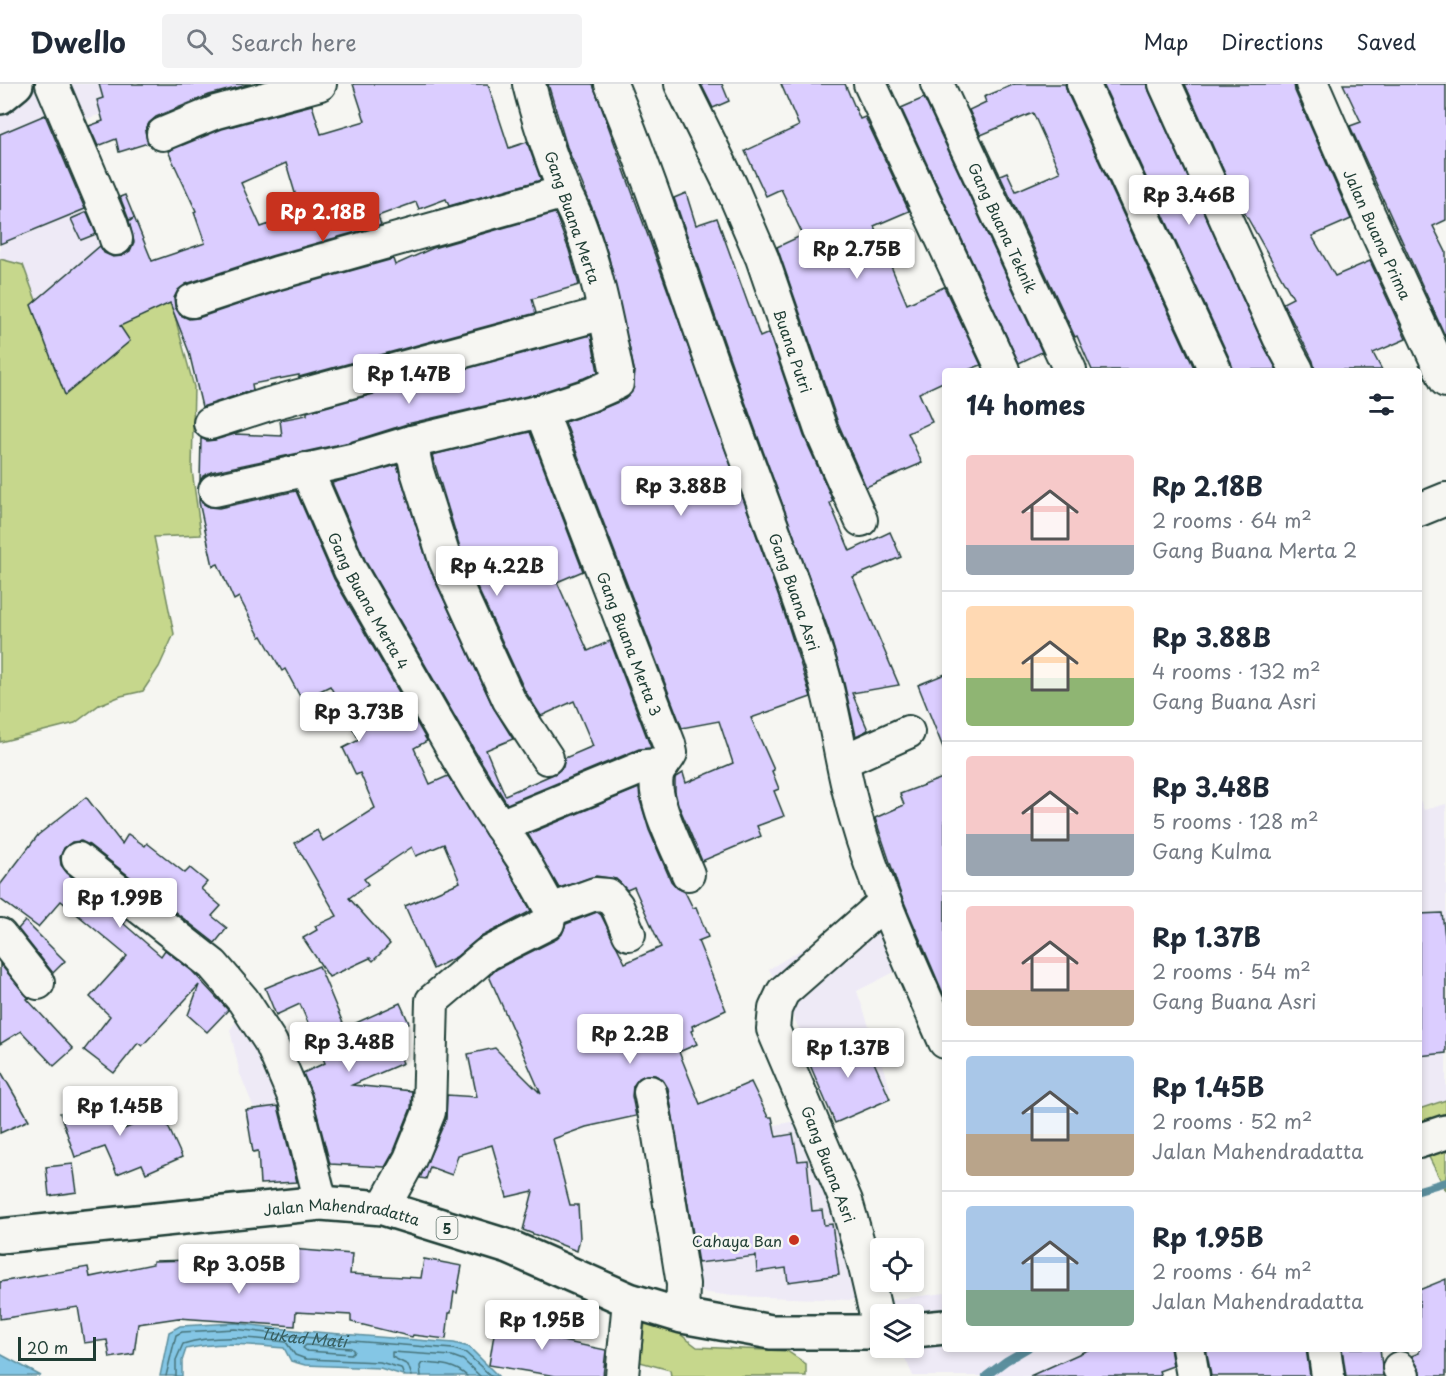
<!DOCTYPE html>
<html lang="en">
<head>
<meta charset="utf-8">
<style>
	body { margin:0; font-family:"Playpen Sans",sans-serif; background:#f2f2f3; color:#1f2937; height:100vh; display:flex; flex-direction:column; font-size:22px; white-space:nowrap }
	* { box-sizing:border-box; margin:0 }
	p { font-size:20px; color:#747a83 }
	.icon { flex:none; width:33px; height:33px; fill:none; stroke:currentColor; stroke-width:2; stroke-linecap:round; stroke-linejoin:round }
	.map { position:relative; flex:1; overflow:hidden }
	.sheet { position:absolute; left:942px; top:284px; width:480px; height:984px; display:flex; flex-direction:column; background:#fff; border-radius:6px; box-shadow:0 3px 9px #0003 }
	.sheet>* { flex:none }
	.buttons { position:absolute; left:870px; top:1154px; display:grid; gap:12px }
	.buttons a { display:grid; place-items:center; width:54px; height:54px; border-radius:6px; background:#fff; box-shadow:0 3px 9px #0003; font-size:30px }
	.scale { position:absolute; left:18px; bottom:15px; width:78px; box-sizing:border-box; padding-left:6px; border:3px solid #1f3d34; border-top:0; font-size:16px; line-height:21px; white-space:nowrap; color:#1f3d34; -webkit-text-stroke:4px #f6f6f2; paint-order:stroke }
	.price { position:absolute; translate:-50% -51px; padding:0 14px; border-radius:6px; background:#fff; color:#222; font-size:20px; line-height:39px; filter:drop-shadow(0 2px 3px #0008) }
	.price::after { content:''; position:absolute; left:50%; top:36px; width:18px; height:14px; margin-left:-9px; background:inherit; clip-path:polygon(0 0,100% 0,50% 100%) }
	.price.on { background:#c8321e; color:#fff }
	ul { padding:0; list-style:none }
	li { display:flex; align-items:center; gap:18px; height:150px; padding:0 24px }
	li+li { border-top:2px solid #e0e1e3 }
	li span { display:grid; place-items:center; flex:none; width:168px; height:120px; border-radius:6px; color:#555 }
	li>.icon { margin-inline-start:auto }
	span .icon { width:72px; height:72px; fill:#fffc; stroke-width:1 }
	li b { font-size:26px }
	h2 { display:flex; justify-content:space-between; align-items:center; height:72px; padding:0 24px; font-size:26px }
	header { display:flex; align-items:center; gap:36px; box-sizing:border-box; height:84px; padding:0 30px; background:#fff; border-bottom:2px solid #e0e1e3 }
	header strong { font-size:28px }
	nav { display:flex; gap:33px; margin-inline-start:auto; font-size:21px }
	.search { width:420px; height:54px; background:#f2f2f3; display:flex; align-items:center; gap:15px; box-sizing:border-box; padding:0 21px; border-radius:6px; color:#747a83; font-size:22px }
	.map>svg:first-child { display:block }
</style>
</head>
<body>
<header>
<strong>Dwello</strong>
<div class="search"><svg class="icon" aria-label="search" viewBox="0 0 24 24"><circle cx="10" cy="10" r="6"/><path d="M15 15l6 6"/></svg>Search here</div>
<nav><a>Map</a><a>Directions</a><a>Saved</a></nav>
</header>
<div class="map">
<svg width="1446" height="1292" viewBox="0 0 1446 1292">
	<rect width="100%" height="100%" fill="#f6f6f2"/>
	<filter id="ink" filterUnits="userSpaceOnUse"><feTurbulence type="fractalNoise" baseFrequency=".0167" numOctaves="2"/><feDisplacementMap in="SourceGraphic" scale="12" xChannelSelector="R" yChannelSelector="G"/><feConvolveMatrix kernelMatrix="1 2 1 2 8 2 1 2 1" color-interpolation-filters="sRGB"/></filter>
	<g filter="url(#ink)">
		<!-- built -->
		<g fill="#eeeaf6">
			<polygon points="0,0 200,0 79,37 100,129 135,215 57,273 23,181 0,175"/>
			<polygon points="1419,714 1424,726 1446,720 1446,1016 1419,1025"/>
			<polygon points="890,812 920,875 857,907 891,1007 841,1028 769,885"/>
			<polygon points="248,920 312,1089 280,1088 240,990 230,946"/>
			<polygon points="801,1036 879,1217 945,1209 945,1264 1083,1265 1096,1292 913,1292 900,1263 914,1263 914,1230 885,1230 879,1217 733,1212 684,1206 661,1052 737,1048"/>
		</g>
		<!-- green -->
		<g fill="#c6d78c" stroke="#728a60" stroke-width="1.5">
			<polygon points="0,175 23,181 57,273 164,193 194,303 192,386 201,451 154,453 174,550 159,583 143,607 121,612 99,621 75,639 0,658"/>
			<polygon points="1446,1016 1446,1107 1419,1053 1419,1025"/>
			<polygon points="645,1239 668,1241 697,1263 787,1267 806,1280 806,1292 671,1292 670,1286 640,1278"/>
		</g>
		<!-- water -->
		<g fill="#84c6e5" stroke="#5c8f9e" stroke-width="1.5">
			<path d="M235,1239l68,8 151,12 15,4 29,29h-92l-26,-8 -75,-3 -14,-4 -7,-13c-32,-3 -66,-7 -98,1l-4,12v15h-22l9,-44 11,-6z"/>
			<polygon points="0,1270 41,1292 0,1292"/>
		</g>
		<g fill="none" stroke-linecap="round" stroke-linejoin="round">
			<!-- shore -->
			<g stroke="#47747b" stroke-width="1.5">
				<polygon points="306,1261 351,1264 354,1267 351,1270 307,1267 303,1264"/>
				<path id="s1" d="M166,1292l10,-41 6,-3 53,-3 67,8 151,12 13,4 25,23"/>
				<path d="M176,1292v-16l7,-16c30,-10 72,-6 103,-2l9,13 11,4 74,3 21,6 3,8"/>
				<polyline points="412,1292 408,1281 392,1273 392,1268 452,1272 463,1276 480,1292"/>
				<path d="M421,1292l-1,-10 2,-3c18,1 32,1 45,13"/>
			</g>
			<!-- stream -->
			<g stroke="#5c8f9e" stroke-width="8">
				<polyline points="1419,1106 1446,1098"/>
				<polyline points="986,1292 1006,1277 1028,1264"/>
			</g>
		</g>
		<!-- building -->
		<g fill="#dbcdff" stroke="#1f3d34" stroke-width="1.5" fill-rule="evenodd">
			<polygon points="99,0 251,0 209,11 156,33 149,39 145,47 148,59 119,68 116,55 98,62 89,42 103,37 97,16 103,14"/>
			<path d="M353,0h135l21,64 18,-6 14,38 -92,26 -3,-7 -27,10 -3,-7 -38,14 3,9 -110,31 -85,28 -8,6 -4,8 1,9 5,8 9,4 9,-1 84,-28 111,-31 2,6 38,-17 122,-35 14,37 10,35 -47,14 4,14 -237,64v-2l-47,9 1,6 -51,17 -13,-55 -19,-49 -50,23 10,15 -65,54 -34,-90 69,-59 4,7 9,4 9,-1 8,-5 4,-9 -5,-20 5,-4 -5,2 -9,-23 5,-2 27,66 53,-18 -11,-31 2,-1 -28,-60 54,-22 90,-24 9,29 44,-13zM286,79l15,50 -40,14 -20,-44z"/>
			<polygon points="548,0 593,0 782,522 811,613 751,634 774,686 772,687 779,705 774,707 784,732 757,742 761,752 702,777 678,720 675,708 675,694 683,689 686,699 733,679 719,637 682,644 565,338 597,327 625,315 632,308 635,289 609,174 597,136 567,63"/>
			<polygon points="701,0 722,0 729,17 713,24"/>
			<polygon points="781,0 845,0 860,35 865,33 909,127 874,142 907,220 944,203 981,281 968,286 945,286 945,297 919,309 932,338 908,349 922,379 866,403 838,339 777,163 803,151 781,105 766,112 745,67 799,42"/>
			<polygon points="1015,0 1065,0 1067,8 1195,286 1092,286 1077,252 1075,253 983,55 1000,91 1007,88 1016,107 1060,88 1033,29 981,51 969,26 986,18 984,13"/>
			<polygon points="1103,0 1147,0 1149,7 1263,260 1277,286 1233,286 1231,278"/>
			<polygon points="1185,0 1294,0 1295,7 1351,135 1312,152 1335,192 1370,177 1406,255 1373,269 1382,286 1315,286 1313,277 1283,219 1293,214 1235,112"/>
			<polygon points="1343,0 1446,0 1446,136 1433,142 1446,168 1446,254 1350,42 1361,38"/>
			<polygon points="924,14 1042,268 1019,279 901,24"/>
			<polygon points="45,31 85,125 0,160 0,50"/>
			<polygon points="686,109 696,141 717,134 760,253 769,249 804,352 833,417 830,419 850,467 890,448 901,473 853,493 899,601 852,609 868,646 856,652 844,599 828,545 739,301 674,114"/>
			<polygon points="87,128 96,150 81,156 71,135"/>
			<polygon points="591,251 598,288 584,294 536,310 407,340 350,358 211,388 203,392 200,398 201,354 207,357 215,356 235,350 282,352 280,336 307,331 307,328"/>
			<polygon points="530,348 583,487 557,498 588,567 610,557 651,664 639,665 507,720 476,669 366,478 332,399 397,381 429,483 493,623 513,655 486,666 505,711 556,689 563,683 565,674 593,662 574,617 541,632 525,607 462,470 432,371"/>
			<polygon points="296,407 334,495 427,657 414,664 430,700 448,692 507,783 531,827 479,854 456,873 433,885 405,822 460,798 444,760 416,772 412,763 364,795 368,800 349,814 390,860 373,877 370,874 329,893 303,854 317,846 315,842 337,832 295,759 317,746 323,757 375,724 360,689 356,691 343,664 359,656 330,602 302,616 285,585 282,587 262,552 260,553 239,513 234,516 218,480 213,482 199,418 199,413 202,419 209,423 219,424"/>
			<polygon points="945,590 945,666 944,666 918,601"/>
			<polygon points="945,693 945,914 901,811 875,734 904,721 900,710"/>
			<polygon points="639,704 640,716 649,746 671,797 677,804 685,808 693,824 696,823 708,853 698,857 726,926 692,942 693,946 691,947 697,960 679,968 700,1020 751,998 768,1033 772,1033 776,1053 793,1050 798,1077 807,1076 812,1127 822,1126 824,1141 832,1140 839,1191 788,1198 786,1184 757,1188 756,1172 698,1179 668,1004 663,996 655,991 646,991 639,994 633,1002 632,1012 636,1032 586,1043 553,1055 570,1121 578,1121 580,1154 577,1167 523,1146 533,1107 507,1113 492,1061 458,1071 452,1091 430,1083 426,1095 420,1094 446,1035 447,1011 477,1013 468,970 495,964 541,1010 489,892 497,885 557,855 562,850 566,840 597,828 601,831 625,879 661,863 634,803 627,806 616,795 596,792 559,804 528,750"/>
			<polygon points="86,713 122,760 128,750 145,762 147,759 185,789 190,784 207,798 201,805 221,822 212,832 227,844 215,859 89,761 81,757 72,758 64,764 60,773 61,781 67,789 127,836 124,840 161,872 165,866 192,887 228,926 207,948 188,931 199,901 142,962 138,959 114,989 84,966 110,932 90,913 127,872 61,817 38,843 0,815 0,801 38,751"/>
			<polygon points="1442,829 1446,861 1446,969 1419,972 1419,830"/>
			<polygon points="25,837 65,877 53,889 18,845"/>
			<polygon points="0,880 29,914 27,915 73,965 54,982 21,947 0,960"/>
			<polygon points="319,882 345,944 400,919 409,939 390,948 403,979 352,1001 412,1007 411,1024 394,1067 385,1083 330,1080 312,1011 303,989 325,979 300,920 276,931 265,904"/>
			<polygon points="862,951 890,1015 835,1039 807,974"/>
			<polygon points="0,986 29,1036 0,1049"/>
			<polygon points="107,1014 124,1045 162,1029 182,1073 146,1089 142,1080 117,1090 105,1063 75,1073 60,1029"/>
			<polygon points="278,1022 297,1098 260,1100 258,1067 253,1068 246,1026"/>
			<polygon points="73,1080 77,1108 49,1112 46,1083"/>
			<polygon points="238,1163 266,1165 266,1163 352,1170 350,1190 421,1194 424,1175 462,1182 457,1209 454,1208 451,1229 449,1229 446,1255 413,1251 412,1253 351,1238 351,1231 296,1228 295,1242 178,1234 138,1240 134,1270 110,1274 107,1256 84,1259 78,1223 0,1235 0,1198 88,1183 90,1193 153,1180 153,1177 236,1175"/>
			<polygon points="1446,1195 1446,1292 1421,1292 1419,1284 1411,1272 1419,1269 1419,1206"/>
			<polygon points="497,1232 560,1242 557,1256 606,1266 603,1292 556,1292 489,1281"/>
			<polygon points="1092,1264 1170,1264 1173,1282 1159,1287 1161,1292 1030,1292"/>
			<polygon points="1206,1264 1306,1265 1310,1292 1211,1292"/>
			<polygon points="1342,1264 1380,1264 1383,1292 1346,1292"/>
		</g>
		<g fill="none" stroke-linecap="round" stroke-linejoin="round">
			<defs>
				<g id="street">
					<polyline points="52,0 111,139 116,155"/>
					<path id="s2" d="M611,0c42,100 74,205 111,307 33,93 71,185 100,279 14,47 19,97 33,145 22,78 57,152 90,227"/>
					<path id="s3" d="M681,0l50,102 31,72 59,172 40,90"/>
					<polyline points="870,0 1003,286"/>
					<path id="s4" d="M937,0l133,286"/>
					<polyline points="1083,0 1215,286"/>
					<polyline points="1165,0 1279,253 1297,286"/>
					<path id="s5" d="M1312,0l57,131 77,166"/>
					<polyline points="163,50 216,28 320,0"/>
					<polyline points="192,217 277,189 564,108"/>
					<path id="s6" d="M541,327l128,333 2,9c-3,7 -10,12 -13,20 -9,24 21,78 30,101"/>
					<polyline points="210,339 269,320 604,229"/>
					<polyline points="411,358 417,387 445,476 509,616 547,674"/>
					<path id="s7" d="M306,385l44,101 110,192 28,46 34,50 29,52 44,-16 13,1 9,11 12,28"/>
					<path d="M215,406l140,-31 56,-17 130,-31 49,-16 27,-12v-10c-10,-49 -19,-99 -37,-147 -4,-11 -10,-22 -15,-33 -14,-35 -27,-72 -36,-109"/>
					<polyline points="1419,426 1446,415"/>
					<polyline points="843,677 908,648"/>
					<polyline points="500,742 646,682 663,681"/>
					<polyline points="78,775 213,881 243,916 271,959 295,1015 321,1119"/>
					<polyline points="0,851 38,899"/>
					<polyline points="650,1008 659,1052 683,1200 682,1232"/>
					<polyline points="383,1124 410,1075 429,1028 432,917 487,870 548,839 551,826"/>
					<polyline points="880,1248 865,1183 846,1117 773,945 775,925 783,908 884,819"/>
					<polyline points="1188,1264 1193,1292"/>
					<polyline points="1324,1264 1328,1292"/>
					<polyline points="1399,1284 1403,1292"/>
					<polyline points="622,1292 629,1216"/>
				</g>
				<polyline id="secondary" points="0,13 16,0"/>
				<g id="highway">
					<polyline points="1419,1057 1446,1048"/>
					<path id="s8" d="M0,1152l321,-33 62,5 126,39 120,53 53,16 89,16h109"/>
					<polyline points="914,1246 945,1243"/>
				</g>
			</defs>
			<!-- street casing -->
			<use href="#street" stroke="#1f3d34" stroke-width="36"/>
			<!-- secondary casing -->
			<use href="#secondary" stroke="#1f3d34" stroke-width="38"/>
			<!-- highway casing -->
			<use href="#highway" stroke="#1f3d34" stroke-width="38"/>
			<!-- street -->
			<use href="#street" stroke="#f6f6f2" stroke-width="32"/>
			<!-- secondary -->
			<use href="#secondary" stroke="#f6f6f2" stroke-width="33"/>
			<!-- highway -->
			<use href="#highway" stroke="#f6f6f2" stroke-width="33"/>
		</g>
	</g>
	<!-- markers -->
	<circle fill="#c8321e" stroke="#f6f6f2" stroke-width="2" cx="794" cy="1156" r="6"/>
	<g text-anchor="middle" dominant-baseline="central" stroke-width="5" stroke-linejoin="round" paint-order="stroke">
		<!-- shield labels -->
		<rect fill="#f6f6f2" stroke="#60746d" stroke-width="1.5" x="436.5" y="1133" width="21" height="22" rx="4.5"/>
		<g font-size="14" font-weight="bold" fill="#1f3d34">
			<text x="447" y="1144">5</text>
		</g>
		<!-- street labels -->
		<g font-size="15" fill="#1f3d34" stroke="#f6f6f2">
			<text transform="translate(573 133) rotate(71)">Gang Buana Merta</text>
			<text stroke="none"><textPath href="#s4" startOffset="158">Gang Buana Teknik</textPath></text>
			<text stroke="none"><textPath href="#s5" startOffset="164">Jalan Buana Prima</textPath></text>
			<text stroke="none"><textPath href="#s3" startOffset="290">Buana Putri</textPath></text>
			<text stroke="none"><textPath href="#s2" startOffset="540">Gang Buana Asri</textPath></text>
			<text stroke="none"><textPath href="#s7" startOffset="146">Gang Buana Merta 4</textPath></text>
			<text stroke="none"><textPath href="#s6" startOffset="249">Gang Buana Merta 3</textPath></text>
			<text transform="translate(829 1080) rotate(69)">Gang Buana Asri</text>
			<text stroke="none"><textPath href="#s8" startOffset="344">Jalan Mahendradatta</textPath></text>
		</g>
		<!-- poi labels -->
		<g font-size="15" fill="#1f3d34" stroke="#f6f6f2" text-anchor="end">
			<text x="782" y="1156">Cahaya Ban</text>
		</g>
		<!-- water labels -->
		<g font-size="16" font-style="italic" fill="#385f60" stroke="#f6f6f2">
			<text stroke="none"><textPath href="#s1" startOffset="171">Tukad Mati</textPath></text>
		</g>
	</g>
</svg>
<div class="buttons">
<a><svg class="icon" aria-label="locate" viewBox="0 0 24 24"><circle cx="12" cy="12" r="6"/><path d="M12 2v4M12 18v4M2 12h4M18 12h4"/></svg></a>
<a><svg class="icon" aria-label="layers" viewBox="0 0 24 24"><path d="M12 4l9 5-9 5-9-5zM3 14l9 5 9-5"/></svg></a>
</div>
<div class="scale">20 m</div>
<b class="price" style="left:1189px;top:142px">Rp 3.46B</b>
<b class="price on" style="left:323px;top:159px">Rp 2.18B</b>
<b class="price" style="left:857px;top:196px">Rp 2.75B</b>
<b class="price" style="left:409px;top:321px">Rp 1.47B</b>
<b class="price" style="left:681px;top:433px">Rp 3.88B</b>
<b class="price" style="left:497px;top:513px">Rp 4.22B</b>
<b class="price" style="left:359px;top:659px">Rp 3.73B</b>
<b class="price" style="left:120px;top:845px">Rp 1.99B</b>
<b class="price" style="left:630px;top:981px">Rp 2.2B</b>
<b class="price" style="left:349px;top:989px">Rp 3.48B</b>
<b class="price" style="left:848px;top:995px">Rp 1.37B</b>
<b class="price" style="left:120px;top:1053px">Rp 1.45B</b>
<b class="price" style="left:239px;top:1211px">Rp 3.05B</b>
<b class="price" style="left:542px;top:1267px">Rp 1.95B</b>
<section class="sheet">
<h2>14 homes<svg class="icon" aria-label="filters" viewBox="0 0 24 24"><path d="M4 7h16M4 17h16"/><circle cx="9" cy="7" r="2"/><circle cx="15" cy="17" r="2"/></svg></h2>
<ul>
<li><span style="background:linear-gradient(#f6c9c9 75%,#9aa5b1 0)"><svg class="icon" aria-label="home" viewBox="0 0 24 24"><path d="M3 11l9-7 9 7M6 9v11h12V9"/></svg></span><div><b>Rp 2.18B</b><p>2 rooms · 64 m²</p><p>Gang Buana Merta 2</p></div></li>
<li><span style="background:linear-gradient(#ffd9b3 60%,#8fb573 0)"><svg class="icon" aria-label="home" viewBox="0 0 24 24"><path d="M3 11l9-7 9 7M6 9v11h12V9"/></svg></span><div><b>Rp 3.88B</b><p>4 rooms · 132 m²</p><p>Gang Buana Asri</p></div></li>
<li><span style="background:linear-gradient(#f6c9c9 65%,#9aa5b1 0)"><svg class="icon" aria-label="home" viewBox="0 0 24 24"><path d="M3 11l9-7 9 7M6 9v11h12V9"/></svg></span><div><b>Rp 3.48B</b><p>5 rooms · 128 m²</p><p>Gang Kulma</p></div></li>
<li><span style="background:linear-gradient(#f6c9c9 70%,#b9a48a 0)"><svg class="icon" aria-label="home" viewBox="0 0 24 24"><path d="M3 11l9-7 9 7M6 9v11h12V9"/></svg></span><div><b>Rp 1.37B</b><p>2 rooms · 54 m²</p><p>Gang Buana Asri</p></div></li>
<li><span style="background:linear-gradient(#a9c7e8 65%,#b9a48a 0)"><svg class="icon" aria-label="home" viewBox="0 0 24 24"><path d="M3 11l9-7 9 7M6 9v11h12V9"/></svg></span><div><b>Rp 1.45B</b><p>2 rooms · 52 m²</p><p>Jalan Mahendradatta</p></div></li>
<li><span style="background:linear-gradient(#a9c7e8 70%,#7fa58c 0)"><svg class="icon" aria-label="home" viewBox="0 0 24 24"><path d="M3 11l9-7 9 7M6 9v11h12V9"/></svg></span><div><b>Rp 1.95B</b><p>2 rooms · 64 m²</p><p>Jalan Mahendradatta</p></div></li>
</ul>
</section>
</div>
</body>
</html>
